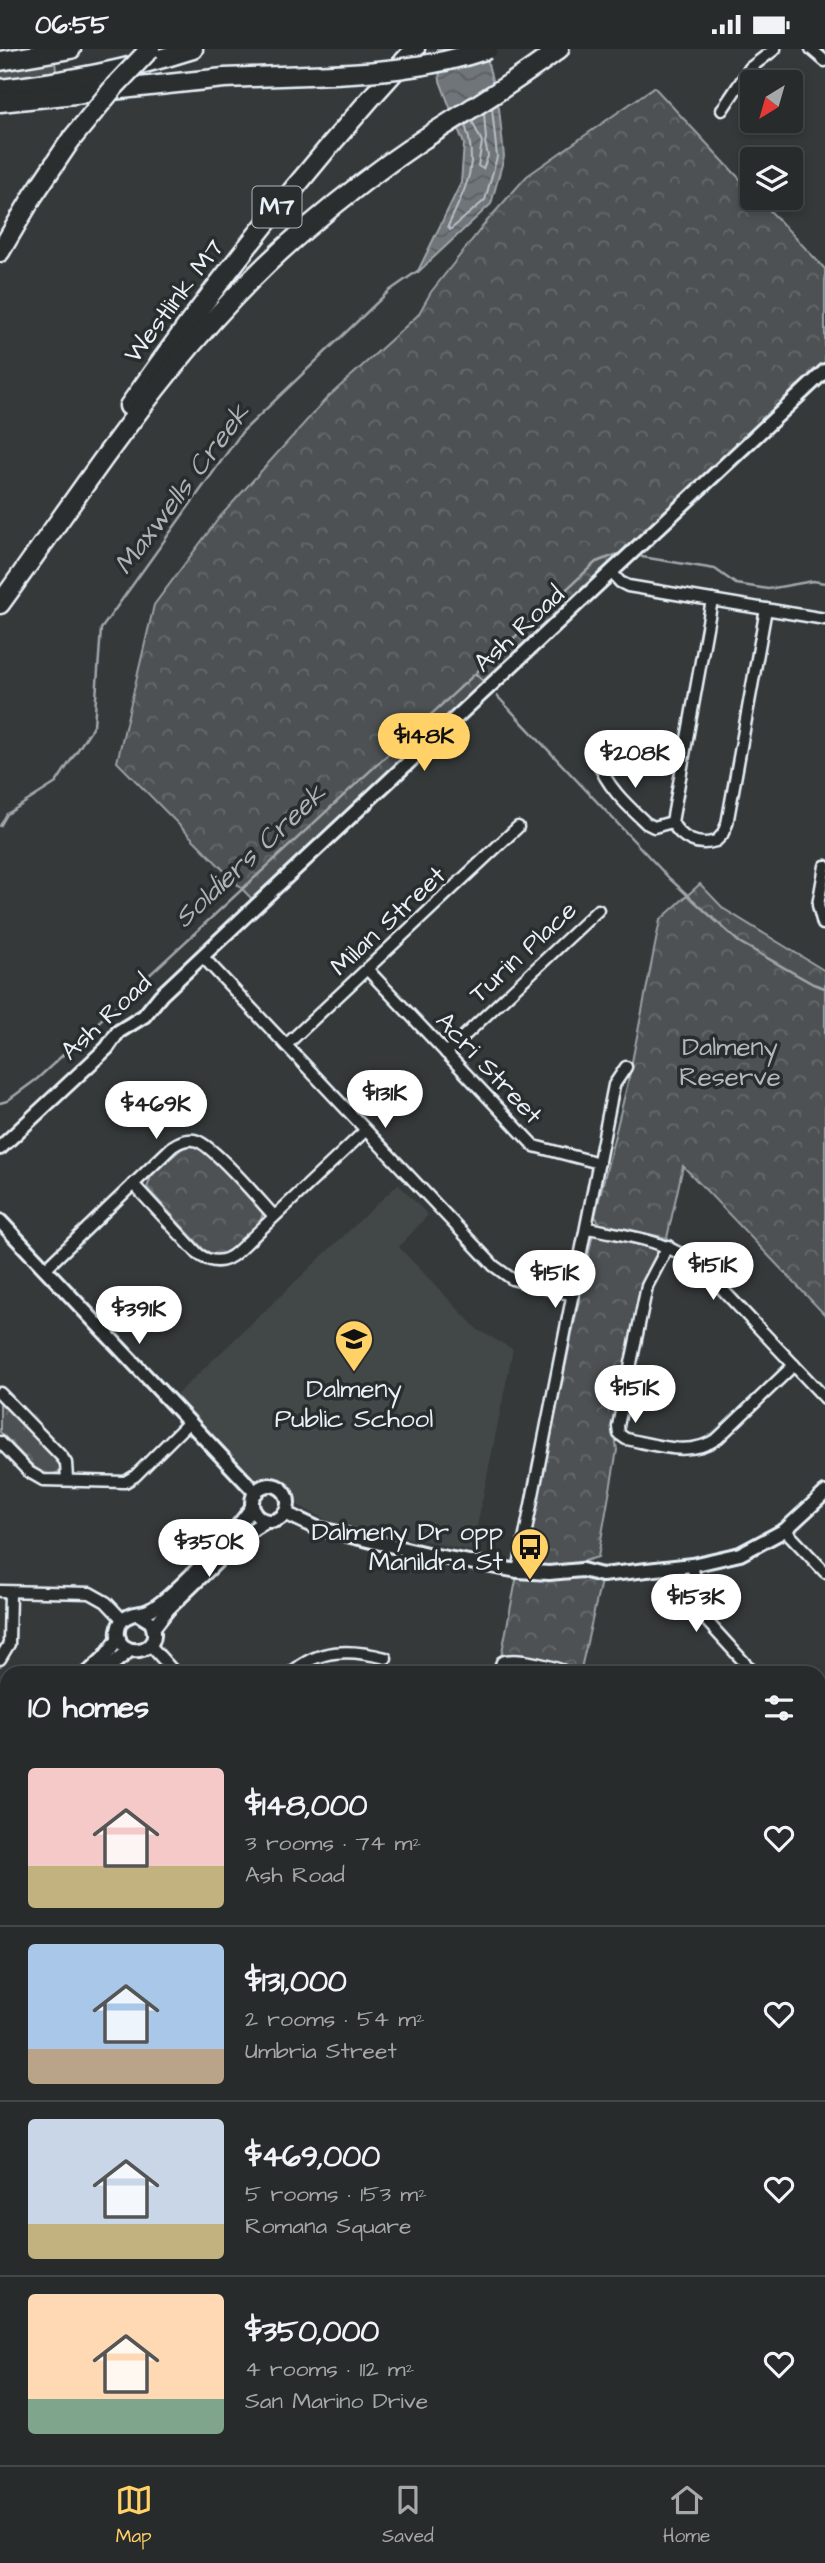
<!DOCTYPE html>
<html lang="en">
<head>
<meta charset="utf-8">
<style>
	body { margin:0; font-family:"Architects Daughter",sans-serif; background:#303334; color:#f1f3f6; height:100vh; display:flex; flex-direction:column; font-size:26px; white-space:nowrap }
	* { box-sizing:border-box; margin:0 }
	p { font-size:23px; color:#a5a7a9 }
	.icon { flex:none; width:38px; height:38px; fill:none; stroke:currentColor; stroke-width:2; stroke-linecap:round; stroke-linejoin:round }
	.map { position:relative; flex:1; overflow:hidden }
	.side { position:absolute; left:0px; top:1617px; width:826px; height:800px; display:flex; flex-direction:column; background:#282b2c; border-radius:21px 21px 0 0; box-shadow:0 4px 10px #0003,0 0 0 2px #444748 }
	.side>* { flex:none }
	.needle { width:46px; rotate:217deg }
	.fabs { position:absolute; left:740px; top:21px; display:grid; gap:14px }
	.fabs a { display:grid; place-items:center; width:63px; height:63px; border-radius:7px; background:#282b2c; box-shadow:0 4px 10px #0003,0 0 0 2px #444748; font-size:35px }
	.price { position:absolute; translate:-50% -60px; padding:0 16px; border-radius:24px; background:#fff; color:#222; font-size:23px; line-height:46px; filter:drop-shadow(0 2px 4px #0008) }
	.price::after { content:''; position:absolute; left:50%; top:42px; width:21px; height:16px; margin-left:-10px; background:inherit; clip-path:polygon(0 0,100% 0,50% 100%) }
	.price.on { background:#ffd166; color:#111 }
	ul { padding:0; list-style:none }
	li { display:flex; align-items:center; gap:21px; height:175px; padding:0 28px }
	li+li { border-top:2px solid #444748 }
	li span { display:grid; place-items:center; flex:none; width:196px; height:140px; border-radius:7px; color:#555 }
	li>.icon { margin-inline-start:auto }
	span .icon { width:84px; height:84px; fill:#fffc; stroke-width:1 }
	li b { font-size:30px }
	h2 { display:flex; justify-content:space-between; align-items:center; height:84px; padding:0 28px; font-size:30px }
	.status { display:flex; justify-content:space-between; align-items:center; height:49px; padding:0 35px; background:#282b2c; direction:ltr }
	.status svg { height:19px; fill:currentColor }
	.dock { display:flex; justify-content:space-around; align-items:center; height:98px; border-top:2px solid #444748; background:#282b2c; font-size:19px; color:#a5a7a9 }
	.dock a { display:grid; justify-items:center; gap:4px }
	.dock .on { color:#ffd166 }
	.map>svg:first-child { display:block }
</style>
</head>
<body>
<div class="status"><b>06:55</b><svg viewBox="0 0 49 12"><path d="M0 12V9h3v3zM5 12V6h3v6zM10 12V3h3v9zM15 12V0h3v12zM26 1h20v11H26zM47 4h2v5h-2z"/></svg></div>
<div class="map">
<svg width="825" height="2416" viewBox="0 0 825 2416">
	<defs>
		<pattern id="forest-crowns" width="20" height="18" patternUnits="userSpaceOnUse" patternTransform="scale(1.75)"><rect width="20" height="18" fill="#4d5152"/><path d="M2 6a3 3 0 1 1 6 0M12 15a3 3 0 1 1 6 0" fill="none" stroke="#676a6c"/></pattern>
		<pattern id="water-waves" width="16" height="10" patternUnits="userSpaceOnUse" patternTransform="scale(1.75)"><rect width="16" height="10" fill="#707579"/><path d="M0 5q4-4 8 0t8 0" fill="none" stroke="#5b5e62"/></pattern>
	</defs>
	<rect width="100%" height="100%" fill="#35393a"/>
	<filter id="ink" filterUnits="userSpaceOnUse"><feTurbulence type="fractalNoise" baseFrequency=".0143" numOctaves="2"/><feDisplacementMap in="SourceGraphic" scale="14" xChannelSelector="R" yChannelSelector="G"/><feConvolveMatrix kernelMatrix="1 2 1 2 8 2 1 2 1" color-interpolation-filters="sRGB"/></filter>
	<g filter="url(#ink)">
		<!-- built -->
		<g fill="#424647">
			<polygon points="398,1135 428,1166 399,1198 478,1281 513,1300 472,1502 328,1472 309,1462 296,1455 292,1446 278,1432 265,1429 255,1431 175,1347"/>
			<polygon points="0,2007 7,2014 7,2410 219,2410 212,2416 0,2416"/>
			<polygon points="271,2410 386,2410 392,2416 264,2416"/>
		</g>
		<!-- grass -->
		<polygon fill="#4d5152" stroke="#9aa1a5" stroke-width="2" points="55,12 56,22 0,31 0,20"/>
		<!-- forest -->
		<g fill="url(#forest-crowns)" stroke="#9aa1a5" stroke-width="2">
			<polygon points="654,38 752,143 752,149 758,149 825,220 825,313 252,850 117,713 154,556 219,469 326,350 418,266 431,243 487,172 527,127"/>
			<polygon points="700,835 724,860 825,922 825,1266 683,1117 667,1189 600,1175 595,1167 628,1033 660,871"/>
			<path d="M186,1096l11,1 12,6 54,59c0,13 -24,39 -38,43 -8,3 -15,-1 -22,-5l-56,-61 5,-14z"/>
			<path d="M593,1184l66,17 -17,36 -27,150 2,14 -19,107c-24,8 -49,11 -74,8z"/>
			<path d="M0,1352l60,63 1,6c-7,6 -14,5 -22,2l-39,-40z"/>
			<polygon points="517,1526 578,1527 601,1532 580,1624 569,1619 510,1607 501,1608"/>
			<polygon points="704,2410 773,2410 777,2416 697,2416"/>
		</g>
		<!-- water -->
		<polygon fill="url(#water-waves)" stroke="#a0a7ac" stroke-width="2" points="437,0 490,0 488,15 499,59 504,108 491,155 417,224 461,134 464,95 440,32"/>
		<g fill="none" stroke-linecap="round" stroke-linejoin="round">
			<!-- shore -->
			<g stroke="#b8bfc5" stroke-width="2">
				<polyline points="472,72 482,93 478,117 483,120 488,107 485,93 486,90 484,64"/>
				<path d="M465,76c15,40 0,65 -17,101l2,4 35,-30 12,-43 -5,-49"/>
			</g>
			<!-- stream -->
			<g stroke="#a0a7ac" stroke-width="2.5">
				<polyline points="642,508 715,520 736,535 768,540 813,532 825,534"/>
				<polyline points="476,625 484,633"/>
				<polyline points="497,647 670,830 739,893 813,935 825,939"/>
				<polyline points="0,777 7,765 56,734 94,676 101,580 242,383 389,242 419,221"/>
				<polyline points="0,1054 7,1052 37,1030 596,513 618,505"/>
			</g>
			<defs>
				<g id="minor">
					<polyline points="811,0 825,12"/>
					<polyline points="722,61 750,19 775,0"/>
					<polyline points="612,524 620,533 628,537 825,570"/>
					<path d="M712,551l-40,222c9,17 26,25 44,19l6,-6 5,-11 39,-215"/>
					<path d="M598,712c8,25 29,44 48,62l8,4 18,-5"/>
					<polyline points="823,875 818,856 825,817"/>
					<polyline points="203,908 494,1217 512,1230 573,1246"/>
					<polyline points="367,920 534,1097 599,1114"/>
					<polyline points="286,996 518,778"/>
					<polyline points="446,1004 598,861"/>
					<path d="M133,1135l65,70c14,10 27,9 39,-2l128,-121"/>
					<path d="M588,1179c44,9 82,12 117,43l120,127"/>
					<path d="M668,1197l-21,40 -29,140 1,8 7,5c31,6 64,19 92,-1l76,-73"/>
					<path d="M46,1219l127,-122c6,-4 13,-7 21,-6 17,2 66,61 80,76"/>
					<polyline points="0,1344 62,1408 66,1414 67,1430"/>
					<polyline points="0,1393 29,1423 43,1431 125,1433 135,1427 188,1374"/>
					<polyline points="785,1481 825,1523"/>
					<polyline points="692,1516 704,1569 754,1624"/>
					<polyline points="518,1522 614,1036 626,1018"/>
					<polyline points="0,1542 90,1544 106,1553 123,1571"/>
					<polyline points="150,1596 175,1624"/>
					<polyline points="0,1610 9,1595 10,1543"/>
					<path d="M291,1624c28,-25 60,-24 95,-15"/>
					<path d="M498,1624l4,-11c15,-6 52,5 67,11"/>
					<polyline points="819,1691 825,1697"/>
					<polyline points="819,1740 825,1734"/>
					<polyline points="0,1827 7,1820"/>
					<polyline points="0,1881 7,1889"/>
					<polyline points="819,2030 825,2037"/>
					<polyline points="819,2188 825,2179"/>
					<polyline points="819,2270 825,2275"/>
					<polyline points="514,2410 533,2415"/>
					<polyline points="781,2410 787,2416"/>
					<polyline points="686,2416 693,2410"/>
					<polyline points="798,2416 813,2411 824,2416"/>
				</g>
				<g id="tertiary">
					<polyline points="0,1099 107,999 118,983 144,967 161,946 825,322"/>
					<polyline points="0,1172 256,1444"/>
					<circle cx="270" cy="1454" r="18"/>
					<polyline points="285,1464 317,1479 431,1506 518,1522 549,1524 582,1521 602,1526 692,1516 740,1505 785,1481 825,1444"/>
					<path d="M138,1565l13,8c16,34 -37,38 -33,8 1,-6 4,-11 9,-13 6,-4 14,-3 21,-6 21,-9 91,-83 104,-104"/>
					<polyline points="154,1578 168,1560 245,1485 266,1472"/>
					<polyline points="88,1624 104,1609 119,1589"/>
					<polyline points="102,1624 130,1601"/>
					<polyline points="0,1709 7,1702"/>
					<polyline points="0,1723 7,1716"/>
				</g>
				<g id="secondary">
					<polyline points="819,1852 825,1846"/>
					<polyline points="0,1989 7,1997"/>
					<polyline points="404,2410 410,2416"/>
					<polyline points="240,2416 247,2410"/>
				</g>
				<g id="motorway">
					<polyline points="0,12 71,0"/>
					<path d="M0,40c65,-7 131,-20 193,-40"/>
					<polyline points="0,53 224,29 308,26"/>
					<polyline points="0,203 33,147 70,92"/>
					<path d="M129,357c88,-125 182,-244 286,-357"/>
					<path d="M0,555c95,-131 183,-272 308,-377 36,-31 74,-60 114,-87 46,-30 93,-57 137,-91"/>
				</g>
			</defs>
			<!-- minor casing -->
			<use href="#minor" stroke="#e8f1f8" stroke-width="15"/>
			<!-- tertiary casing -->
			<use href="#tertiary" stroke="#e8f1f8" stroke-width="18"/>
			<!-- secondary casing -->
			<use href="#secondary" stroke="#e8f1f8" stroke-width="19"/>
			<!-- motorway casing -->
			<use href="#motorway" stroke="#e8f1f8" stroke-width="23"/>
			<!-- minor -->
			<use href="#minor" stroke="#2a2d2e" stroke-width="10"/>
			<!-- tertiary -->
			<use href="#tertiary" stroke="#2a2d2e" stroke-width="12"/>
			<!-- secondary -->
			<use href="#secondary" stroke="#2a2d2e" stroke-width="14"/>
			<!-- motorway -->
			<use href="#motorway" stroke="#2a2d2e" stroke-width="18"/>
			<defs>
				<g id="motorway-bridge">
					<path d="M308,26c61,-2 121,-6 180,-26"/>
					<polyline points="70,92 115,37 150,0"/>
				</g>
			</defs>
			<!-- motorway-bridge casing -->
			<use href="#motorway-bridge" stroke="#e8f1f8" stroke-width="23" stroke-linecap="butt"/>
			<!-- motorway-bridge -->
			<use href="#motorway-bridge" stroke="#2a2d2e" stroke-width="18"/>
		</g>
	</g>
	<!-- icons -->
	<defs>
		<symbol id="school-pin" viewBox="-11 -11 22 30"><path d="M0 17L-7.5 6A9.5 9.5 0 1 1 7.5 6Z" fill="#ffd166" stroke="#2a2d2e"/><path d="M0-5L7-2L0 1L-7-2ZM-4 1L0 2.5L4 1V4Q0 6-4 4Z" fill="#111"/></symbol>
		<symbol id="bus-pin" viewBox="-11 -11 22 30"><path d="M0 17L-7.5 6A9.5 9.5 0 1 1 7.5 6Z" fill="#ffd166" stroke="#2a2d2e"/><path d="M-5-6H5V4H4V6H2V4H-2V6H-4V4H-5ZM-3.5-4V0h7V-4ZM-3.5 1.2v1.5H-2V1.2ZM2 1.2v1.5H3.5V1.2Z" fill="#111"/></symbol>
	</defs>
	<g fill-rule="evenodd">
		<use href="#school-pin" x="332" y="1268" width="44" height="60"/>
		<use href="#bus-pin" x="508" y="1476" width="44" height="60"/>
	</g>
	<g text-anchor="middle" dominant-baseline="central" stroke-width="7" stroke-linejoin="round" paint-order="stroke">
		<!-- shield labels -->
		<rect fill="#2a2d2e" stroke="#afb6bb" stroke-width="2" x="252.5" y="137.5" width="49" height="41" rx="5"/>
		<g font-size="24" font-weight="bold" fill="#e8f1f8">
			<text x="277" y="158">M7</text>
		</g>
		<!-- street labels -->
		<g font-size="26" fill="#e8f1f8" stroke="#2a2d2e">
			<text transform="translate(174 252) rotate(-53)">Westlink M7</text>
			<text transform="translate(519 580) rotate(-43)">Ash Road</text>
			<text transform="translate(388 872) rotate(-43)">Milan Street</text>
			<text transform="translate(523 903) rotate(-43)">Turin Place</text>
			<text transform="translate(106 968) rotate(-43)">Ash Road</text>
			<text transform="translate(489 1019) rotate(47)">Acri Street</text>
		</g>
		<!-- park labels -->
		<g font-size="26" fill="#b2b9be" stroke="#2a2d2e">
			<text x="730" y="998">Dalmeny<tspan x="730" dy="30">Reserve</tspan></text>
		</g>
		<!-- poi labels -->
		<g font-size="26" fill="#e8f1f8" stroke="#2a2d2e">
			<text x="354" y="1340">Dalmeny<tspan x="354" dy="30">Public School</tspan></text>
			<text x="503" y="1483" text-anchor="end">Dalmeny Dr opp<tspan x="503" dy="30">Manildra St</tspan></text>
		</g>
		<!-- water labels -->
		<g font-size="28" font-style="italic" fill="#acb3b8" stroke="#2a2d2e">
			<text transform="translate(182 440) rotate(-53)">Maxwells Creek</text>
			<text transform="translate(250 807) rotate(-43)">Soldiers Creek</text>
		</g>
	</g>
</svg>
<div class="fabs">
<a><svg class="needle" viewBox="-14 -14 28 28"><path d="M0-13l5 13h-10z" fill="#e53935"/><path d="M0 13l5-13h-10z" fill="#a5a7a9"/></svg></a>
<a><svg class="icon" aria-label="layers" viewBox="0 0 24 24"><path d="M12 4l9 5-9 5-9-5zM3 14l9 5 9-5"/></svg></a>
</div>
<b class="price on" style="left:424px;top:724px">$148K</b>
<b class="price" style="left:635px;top:741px">$208K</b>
<b class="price" style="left:385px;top:1081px">$131K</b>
<b class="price" style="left:156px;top:1092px">$469K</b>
<b class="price" style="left:713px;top:1253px">$151K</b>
<b class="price" style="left:555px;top:1261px">$151K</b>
<b class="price" style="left:139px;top:1297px">$391K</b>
<b class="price" style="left:635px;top:1376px">$151K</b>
<b class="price" style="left:209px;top:1530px">$350K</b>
<b class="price" style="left:696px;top:1585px">$153K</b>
<section class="side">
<h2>10 homes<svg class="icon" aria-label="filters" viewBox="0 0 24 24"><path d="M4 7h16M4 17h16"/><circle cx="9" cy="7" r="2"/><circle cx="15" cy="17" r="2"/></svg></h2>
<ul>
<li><span style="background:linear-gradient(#f6c9c9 70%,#c2b280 0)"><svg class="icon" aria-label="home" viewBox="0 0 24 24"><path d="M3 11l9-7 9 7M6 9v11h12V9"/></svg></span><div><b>$148,000</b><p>3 rooms · 74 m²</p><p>Ash Road</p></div><svg class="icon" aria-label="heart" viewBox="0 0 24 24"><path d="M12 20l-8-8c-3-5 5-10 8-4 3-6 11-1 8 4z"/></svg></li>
<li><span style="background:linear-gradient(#a9c7e8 75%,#b9a48a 0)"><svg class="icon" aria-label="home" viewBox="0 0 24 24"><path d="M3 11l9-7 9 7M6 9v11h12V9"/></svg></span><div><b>$131,000</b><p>2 rooms · 54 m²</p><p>Umbria Street</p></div><svg class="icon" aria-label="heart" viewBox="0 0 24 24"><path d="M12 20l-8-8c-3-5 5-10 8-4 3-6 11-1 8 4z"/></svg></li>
<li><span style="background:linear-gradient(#c9d6e8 75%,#c2b280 0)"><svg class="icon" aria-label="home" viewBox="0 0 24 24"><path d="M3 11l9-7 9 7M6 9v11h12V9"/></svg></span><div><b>$469,000</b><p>5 rooms · 153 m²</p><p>Romana Square</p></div><svg class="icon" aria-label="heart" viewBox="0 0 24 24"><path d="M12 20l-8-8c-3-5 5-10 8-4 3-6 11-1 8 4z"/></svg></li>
<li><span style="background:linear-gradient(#ffd9b3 75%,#7fa58c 0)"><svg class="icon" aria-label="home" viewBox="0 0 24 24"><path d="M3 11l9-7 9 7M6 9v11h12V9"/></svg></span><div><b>$350,000</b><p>4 rooms · 112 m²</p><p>San Marino Drive</p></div><svg class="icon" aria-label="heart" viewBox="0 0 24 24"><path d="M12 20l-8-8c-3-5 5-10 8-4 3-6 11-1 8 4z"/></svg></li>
</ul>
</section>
</div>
<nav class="dock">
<a class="on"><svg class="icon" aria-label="map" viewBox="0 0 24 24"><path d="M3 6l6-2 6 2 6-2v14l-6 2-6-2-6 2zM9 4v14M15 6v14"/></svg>Map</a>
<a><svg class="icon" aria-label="saved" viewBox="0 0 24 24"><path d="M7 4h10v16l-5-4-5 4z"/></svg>Saved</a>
<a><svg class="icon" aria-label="home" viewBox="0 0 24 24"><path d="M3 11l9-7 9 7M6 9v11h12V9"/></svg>Home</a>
</nav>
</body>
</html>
